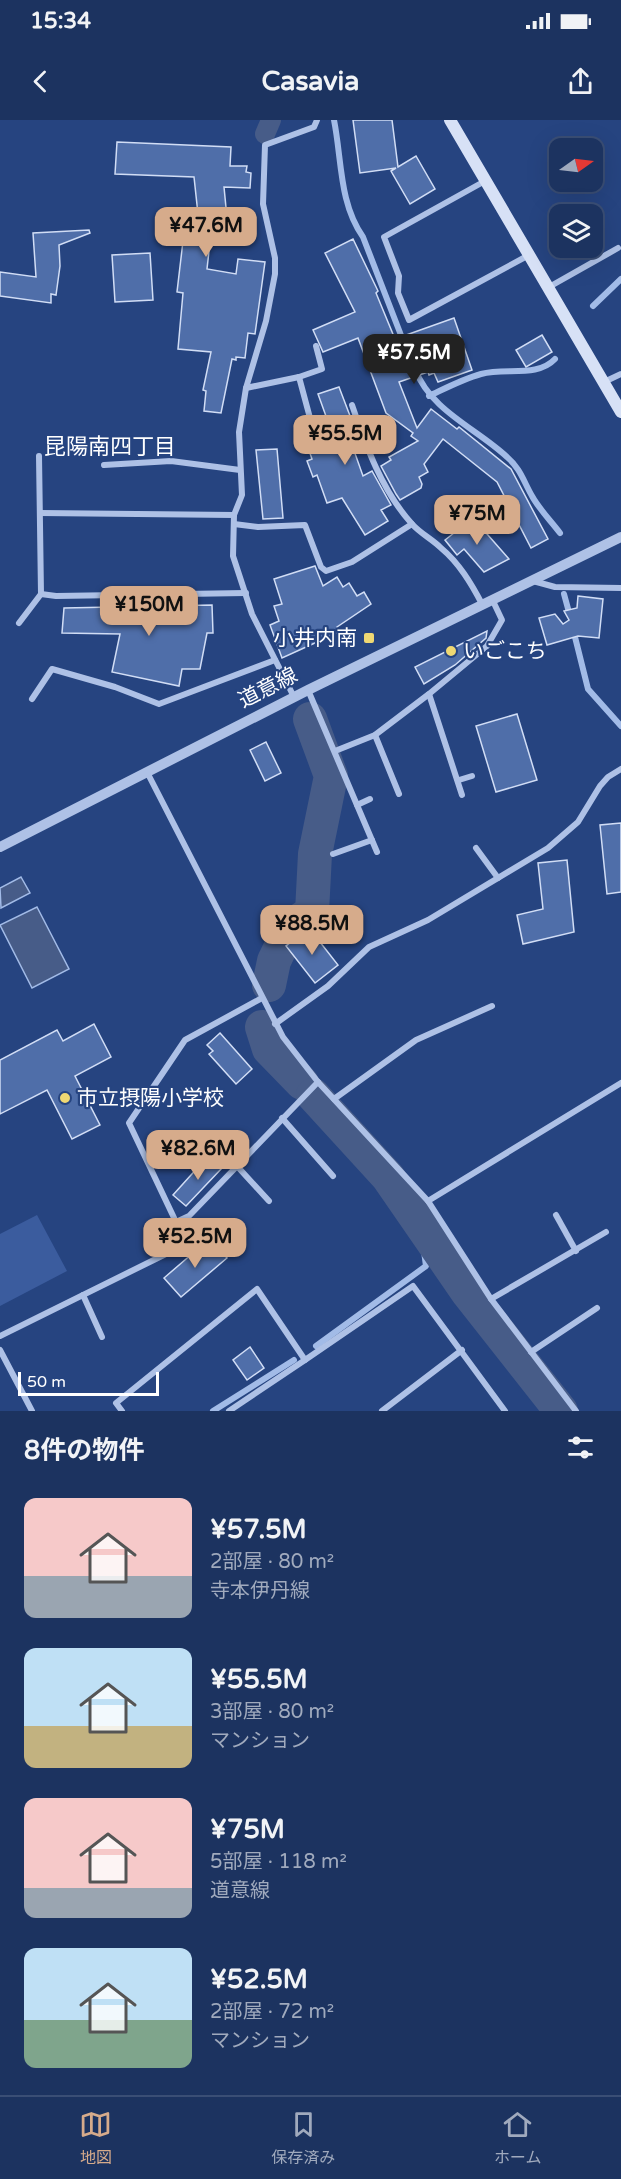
<!DOCTYPE html>
<html lang="ja">
<head>
<meta charset="utf-8">
<style>
	body { margin:0; font-family:"Varela Round","Noto Sans JP",sans-serif; background:#253b66; color:#f1f3f6; height:100vh; display:flex; flex-direction:column; font-size:22px; white-space:nowrap }
	* { box-sizing:border-box; margin:0 }
	p { font-size:20px; color:#a0aabd }
	.icon { flex:none; width:33px; height:33px; fill:none; stroke:currentColor; stroke-width:2; stroke-linecap:round; stroke-linejoin:round }
	.map { position:relative; height:1291px; overflow:hidden }
	.panel { display:flex; flex-direction:column; background:#1c3360; flex:1 }
	.panel>* { flex:none }
	.needle { width:39px; rotate:76deg }
	.controls { position:absolute; left:549px; top:18px; display:grid; gap:12px }
	.controls a { display:grid; place-items:center; width:54px; height:54px; border-radius:12px; background:#1c3360; box-shadow:0 6px 24px #0002,0 0 0 2px #3a4e75; font-size:30px }
	.scale { position:absolute; left:18px; bottom:15px; width:141px; box-sizing:border-box; padding-left:6px; border:3px solid #fff; border-top:0; font-size:16px; line-height:21px; white-space:nowrap; color:#fff; -webkit-text-stroke:4px #264480; paint-order:stroke }
	.price { position:absolute; translate:-50% -51px; padding:0 14px; border-radius:12px; background:#d6ab8b; color:#111; font-size:20px; line-height:39px; filter:drop-shadow(0 2px 3px #0008) }
	.price::after { content:''; position:absolute; left:50%; top:36px; width:18px; height:14px; margin-left:-9px; background:inherit; clip-path:polygon(0 0,100% 0,50% 100%) }
	.price.active { background:#222; color:#fff }
	ul { padding:0; list-style:none }
	li { display:flex; align-items:center; gap:18px; height:150px; padding:0 24px }
	li span { display:grid; place-items:center; flex:none; width:168px; height:120px; border-radius:12px; color:#555 }
	li>.icon { margin-inline-start:auto }
	span .icon { width:72px; height:72px; fill:#fffc; stroke-width:1 }
	li b { font-size:26px }
	h2 { display:flex; justify-content:space-between; align-items:center; height:72px; padding:0 24px; font-size:26px }
	.status { display:flex; justify-content:space-between; align-items:center; height:42px; padding:0 30px; background:#1c3360; direction:ltr }
	.status svg { height:16px; fill:currentColor }
	header { display:flex; justify-content:space-between; align-items:center; height:78px; padding:0 24px; background:#1c3360; font-size:27px; font-weight:700 }
	.dock { display:flex; justify-content:space-around; align-items:center; height:84px; border-top:2px solid #3a4e75; background:#1c3360; font-size:16px; color:#a0aabd }
	.dock a { display:grid; justify-items:center; gap:3px }
	.dock .active { color:#d6ab8b }
	.map>svg:first-child { display:block }
</style>
</head>
<body>
<div class="status"><b>15:34</b><svg viewBox="0 0 49 12"><path d="M0 12V9h3v3zM5 12V6h3v6zM10 12V3h3v9zM15 12V0h3v12zM26 1h20v11H26zM47 4h2v5h-2z"/></svg></div>
<header><svg class="icon" aria-label="back" viewBox="0 0 24 24"><path d="M15 5l-7 7 7 7"/></svg>Casavia<svg class="icon" aria-label="share" viewBox="0 0 24 24"><path d="M12 15V3M7 8l5-5 5 5M5 13v7h14v-7"/></svg></header>
<div class="map">
<svg width="621" height="1291" viewBox="0 0 621 1291">
	<rect width="100%" height="100%" fill="#264480"/>
	<!-- green -->
	<polygon fill="#3b5c9e" points="37,1095 67,1151 0,1186 0,1114"/>
	<!-- water -->
	<g fill="#475c88" stroke="#a2bbe7" stroke-width="1.5">
		<polygon points="21,757 30,773 1,788 0,768"/>
		<polygon points="37,787 69,849 32,868 0,805"/>
	</g>
	<g fill="none" stroke-linecap="round" stroke-linejoin="round">
		<!-- stream -->
		<g stroke="#a2bbe7" stroke-width="6">
			<path d="M334,0c8,40 5,83 29,117l41,106"/>
			<polyline points="593,186 621,159"/>
			<path d="M415,249c16,42 61,59 92,88 13,11 17,25 25,39 7,13 19,25 28,37"/>
			<path d="M429,276c17,-8 34,-17 52,-22 25,-7 56,4 74,-15"/>
			<polyline points="564,474 570,496"/>
			<polyline points="573,509 588,569 621,606"/>
			<polyline points="316,1226 426,1146 420,1101"/>
			<polyline points="213,1291 294,1240"/>
		</g>
		<!-- canal -->
		<polyline stroke="#475c88" stroke-width="20" points="265,14 271,0"/>
		<!-- river -->
		<g stroke="#475c88" stroke-width="34">
			<polyline points="269,865 274,841 291,806 312,792 315,734 331,656 310,599"/>
			<polyline points="262,907 269,929 302,963"/>
			<polyline points="313,975 388,1057 468,1173 561,1291"/>
		</g>
	</g>
	<!-- building -->
	<g fill="#4f6ea9" stroke="#d1ddf5" stroke-width="1.5">
		<polygon points="353,0 392,0 398,47 416,36 435,69 410,84 391,51 396,48 360,53"/>
		<polygon points="117,22 231,27 230,46 247,46 246,52 251,53 250,68 224,67 228,108 225,109 226,119 202,122 210,122 207,149 236,154 238,139 265,142 255,214 248,213 245,238 236,237 236,240 232,239 221,293 204,291 206,271 203,270 211,232 178,229 183,173 177,172 183,121 201,122 194,57 115,54"/>
		<polygon points="89,110 90,113 59,125 60,146 56,175 51,174 51,183 0,176 0,152 36,157 33,113"/>
		<polygon points="353,119 378,171 376,173 395,219 454,198 472,250 438,262 434,253 429,255 428,252 399,262 417,308 431,289 457,309 459,307 511,349 548,419 531,428 497,362 443,319 424,344 428,352 419,357 422,364 421,368 400,380 396,374 381,346 391,340 389,337 418,321 411,316 413,313 386,293 358,218 323,232 313,210 355,192 325,133"/>
		<polygon points="150,133 153,180 115,182 112,135"/>
		<polygon points="542,215 552,232 526,247 516,230"/>
		<polygon points="339,267 360,322 352,325 363,356 372,351 391,385 381,390 388,401 365,415 342,378 327,383 317,355 313,357 307,341 312,339 305,319 331,310 318,274"/>
		<polygon points="277,329 283,398 263,399 256,330"/>
		<polygon points="473,398 509,439 484,452 464,429 457,435 445,420"/>
		<polygon points="315,446 323,466 337,457 343,467 349,463 357,476 364,472 371,484 337,507 339,512 282,538 270,505 279,501 274,486 282,484 274,459"/>
		<polygon points="578,476 603,479 599,518 578,516 547,525 539,498 555,494 563,504 569,500 564,491 577,488"/>
		<polygon points="212,485 213,513 207,513 200,549 182,549 179,566 112,552 120,514 62,513 64,488"/>
		<polygon points="487,511 486,518 455,545 424,564 415,547"/>
		<polygon points="517,594 537,660 496,672 476,606"/>
		<polygon points="266,622 281,653 265,661 250,630"/>
		<polygon points="621,703 621,772 607,774 600,705"/>
		<polygon points="567,740 574,812 523,824 517,795 543,789 538,743"/>
		<polygon points="309,808 338,845 315,863 286,826"/>
		<polygon points="94,904 111,937 75,956 100,1005 72,1019 47,970 0,994 0,940 57,910 63,921"/>
		<polygon points="220,913 252,949 236,964 209,934 213,931 207,925"/>
		<polygon points="209,1035 222,1048 186,1086 173,1075"/>
		<polygon points="214,1122 227,1138 181,1177 164,1158 193,1133 197,1138"/>
		<polygon points="250,1227 264,1248 247,1260 233,1240"/>
	</g>
	<g fill="none" stroke-linecap="round" stroke-linejoin="round">
		<!-- minor -->
		<g stroke="#aec1e6" stroke-width="6">
			<polyline points="485,61 384,117 399,156 398,173 409,200 529,135"/>
			<polyline points="549,167 618,128"/>
			<polyline points="299,257 310,298"/>
			<polyline points="604,262 621,254"/>
			<polyline points="246,268 299,257 322,249 316,226"/>
			<path d="M352,285c14,41 30,86 60,119 9,10 20,15 29,24 18,15 30,35 41,56"/>
			<polyline points="104,345 171,341 240,350"/>
			<polyline points="40,393 234,395"/>
			<polyline points="234,404 258,407 305,405 321,447 326,451 352,442 412,404"/>
			<polyline points="533,461 555,467 621,468"/>
			<polyline points="41,474 56,476 246,473"/>
			<polyline points="19,503 41,474 39,336"/>
			<polyline points="308,570 377,732"/>
			<polyline points="429,574 462,675"/>
			<polyline points="294,577 252,494 233,436 234,395 242,375 239,312 246,268 266,201 275,154 275,138 263,84 265,25 314,7 317,0"/>
			<polyline points="32,579 52,549 115,567 159,584 275,540"/>
			<polyline points="375,615 399,674"/>
			<polyline points="335,631 375,615 429,574 487,526 502,500 492,479"/>
			<polyline points="147,652 283,917 318,962 428,1081 491,1179 576,1291"/>
			<polyline points="459,660 472,656"/>
			<polyline points="357,685 370,679"/>
			<polyline points="476,728 498,758"/>
			<polyline points="333,734 372,720"/>
			<polyline points="275,904 328,866 369,827 428,800 548,728 578,702 600,666 608,657 621,649"/>
			<polyline points="334,979 416,920 492,886"/>
			<polyline points="282,998 333,1056"/>
			<polyline points="236,1045 269,1081"/>
			<polyline points="428,1081 621,963"/>
			<polyline points="556,1095 576,1131"/>
			<polyline points="176,1102 189,1096 318,962"/>
			<polyline points="83,1175 102,1217"/>
			<polyline points="491,1179 606,1112"/>
			<polyline points="0,1216 174,1130 179,1123 176,1102 129,1003 185,920 262,878"/>
			<polyline points="0,1230 32,1291"/>
			<polyline points="531,1232 597,1188"/>
			<polyline points="305,1240 413,1166 505,1291"/>
			<polyline points="122,1291 116,1283 257,1169 305,1240 229,1291"/>
			<polyline points="382,1291 462,1230"/>
		</g>
		<!-- tertiary -->
		<polyline stroke="#aec1e6" stroke-width="10" points="0,727 308,570 621,417"/>
		<!-- secondary -->
		<polyline stroke="#d7e1f6" stroke-width="12" points="450,0 621,292"/>
	</g>
	<!-- markers -->
	<g fill="#efd873" stroke="#264480" stroke-width="2">
		<rect x="363" y="512" width="12" height="12" rx="3"/>
		<circle cx="451" cy="531" r="6"/>
		<circle cx="65" cy="978" r="6"/>
	</g>
	<g text-anchor="middle" dominant-baseline="central" stroke-width="4.5" stroke-linejoin="round" paint-order="stroke">
		<!-- poi labels -->
		<g font-size="21" fill="#fff" stroke="#264480" text-anchor="start">
			<text x="357" y="518" text-anchor="end">小井内南</text>
			<text x="463" y="531">いごこち</text>
			<text x="77" y="978">市立摂陽小学校</text>
		</g>
		<!-- street labels -->
		<g font-size="21" fill="#fff" stroke="#264480">
			<text transform="translate(268 568) rotate(-27)">道意線</text>
		</g>
		<!-- neighbourhood labels -->
		<g font-size="22" fill="#fff" stroke="#264480">
			<text x="110" y="327">昆陽南四丁目</text>
		</g>
	</g>
</svg>
<div class="controls">
<a><svg class="needle" viewBox="-14 -14 28 28"><path d="M0-13l5 13h-10z" fill="#e53935"/><path d="M0 13l5-13h-10z" fill="#a0aabd"/></svg></a>
<a><svg class="icon" aria-label="layers" viewBox="0 0 24 24"><path d="M12 4l9 5-9 5-9-5zM3 14l9 5 9-5"/></svg></a>
</div>
<div class="scale">50 m</div>
<b class="price" style="left:206px;top:138px">¥47.6M</b>
<b class="price active" style="left:414px;top:265px">¥57.5M</b>
<b class="price" style="left:345px;top:346px">¥55.5M</b>
<b class="price" style="left:477px;top:426px">¥75M</b>
<b class="price" style="left:149px;top:517px">¥150M</b>
<b class="price" style="left:312px;top:836px">¥88.5M</b>
<b class="price" style="left:198px;top:1061px">¥82.6M</b>
<b class="price" style="left:195px;top:1149px">¥52.5M</b>
</div>
<section class="panel">
<h2>8件の物件<svg class="icon" aria-label="filters" viewBox="0 0 24 24"><path d="M4 7h16M4 17h16"/><circle cx="9" cy="7" r="2"/><circle cx="15" cy="17" r="2"/></svg></h2>
<ul>
<li><span style="background:linear-gradient(#f6c9c9 65%,#9aa5b1 0)"><svg class="icon" aria-label="home" viewBox="0 0 24 24"><path d="M3 11l9-7 9 7M6 9v11h12V9"/></svg></span><div><b>¥57.5M</b><p>2部屋 · 80 m²</p><p>寺本伊丹線</p></div></li>
<li><span style="background:linear-gradient(#bfe0f5 65%,#c2b280 0)"><svg class="icon" aria-label="home" viewBox="0 0 24 24"><path d="M3 11l9-7 9 7M6 9v11h12V9"/></svg></span><div><b>¥55.5M</b><p>3部屋 · 80 m²</p><p>マンション</p></div></li>
<li><span style="background:linear-gradient(#f6c9c9 75%,#9aa5b1 0)"><svg class="icon" aria-label="home" viewBox="0 0 24 24"><path d="M3 11l9-7 9 7M6 9v11h12V9"/></svg></span><div><b>¥75M</b><p>5部屋 · 118 m²</p><p>道意線</p></div></li>
<li><span style="background:linear-gradient(#bfe0f5 60%,#7fa58c 0)"><svg class="icon" aria-label="home" viewBox="0 0 24 24"><path d="M3 11l9-7 9 7M6 9v11h12V9"/></svg></span><div><b>¥52.5M</b><p>2部屋 · 72 m²</p><p>マンション</p></div></li>
</ul>
</section>
<nav class="dock">
<a class="active"><svg class="icon" aria-label="map" viewBox="0 0 24 24"><path d="M3 6l6-2 6 2 6-2v14l-6 2-6-2-6 2zM9 4v14M15 6v14"/></svg>地図</a>
<a><svg class="icon" aria-label="saved" viewBox="0 0 24 24"><path d="M7 4h10v16l-5-4-5 4z"/></svg>保存済み</a>
<a><svg class="icon" aria-label="home" viewBox="0 0 24 24"><path d="M3 11l9-7 9 7M6 9v11h12V9"/></svg>ホーム</a>
</nav>
</body>
</html>
